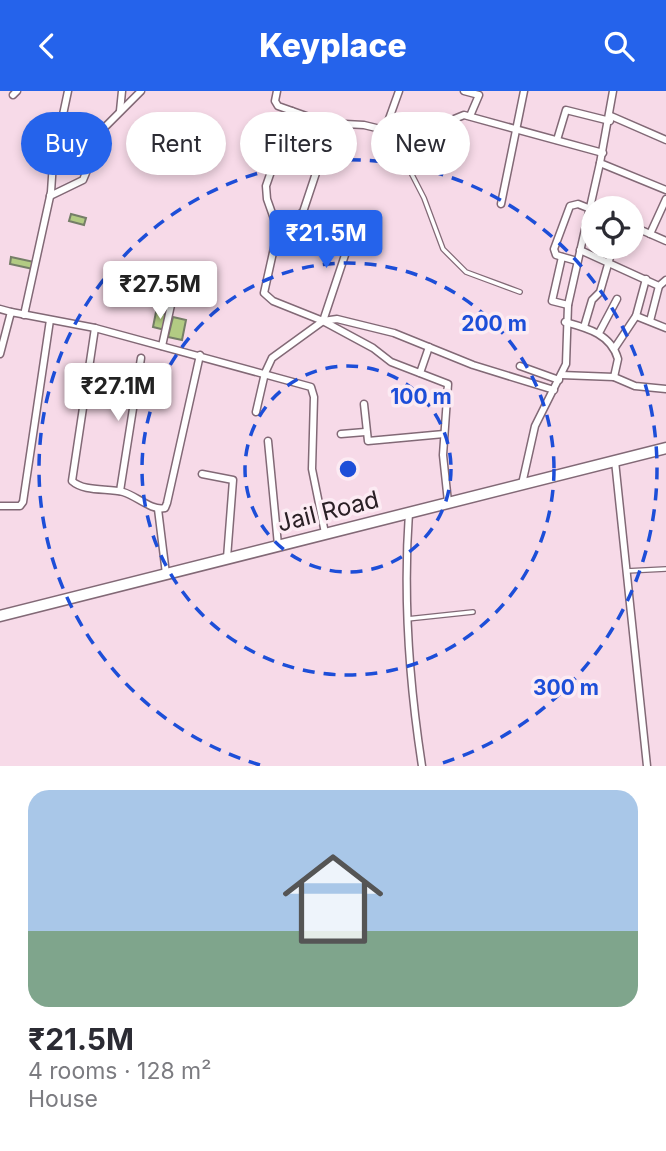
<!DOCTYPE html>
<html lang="en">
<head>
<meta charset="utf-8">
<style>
	body { margin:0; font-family:Inter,sans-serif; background:#f7f7f7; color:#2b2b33; height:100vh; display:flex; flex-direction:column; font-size:26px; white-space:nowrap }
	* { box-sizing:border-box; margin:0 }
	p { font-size:23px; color:#7c7c81 }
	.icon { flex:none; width:38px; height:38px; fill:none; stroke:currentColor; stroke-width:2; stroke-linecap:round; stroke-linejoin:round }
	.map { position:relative; height:675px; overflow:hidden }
	.sheet { display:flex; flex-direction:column; background:#fff; flex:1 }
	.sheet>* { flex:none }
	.top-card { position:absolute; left:21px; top:21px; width:625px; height:63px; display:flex; gap:14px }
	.fabs { position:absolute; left:581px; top:105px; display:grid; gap:14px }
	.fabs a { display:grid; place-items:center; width:63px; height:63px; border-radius:50%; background:#fff; box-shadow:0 4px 10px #0003; font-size:35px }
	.price { position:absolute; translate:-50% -60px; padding:0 16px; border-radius:7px; background:#fff; color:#222; font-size:23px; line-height:46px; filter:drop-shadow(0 2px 4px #0008) }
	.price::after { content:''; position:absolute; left:50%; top:42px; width:21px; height:16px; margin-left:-10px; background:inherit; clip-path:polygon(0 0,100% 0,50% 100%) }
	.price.current { background:#2563eb; color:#fff }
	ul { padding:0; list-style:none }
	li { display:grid; align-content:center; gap:14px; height:371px; padding:0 28px }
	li+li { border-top:2px solid #e1e1e2 }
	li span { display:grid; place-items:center; height:217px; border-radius:21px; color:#555 }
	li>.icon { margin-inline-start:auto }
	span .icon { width:126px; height:126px; fill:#fffc; stroke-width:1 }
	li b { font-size:30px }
	.tag { padding:0 24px; border-radius:32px; background:#fff; box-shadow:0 4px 10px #0003; font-size:24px; line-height:63px }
	.tag.current { background:#2563eb; color:#fff }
	header { display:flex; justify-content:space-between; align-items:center; height:91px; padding:0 28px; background:#2563eb; color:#fff; font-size:32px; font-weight:800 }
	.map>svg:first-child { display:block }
</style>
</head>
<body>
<header><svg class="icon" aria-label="back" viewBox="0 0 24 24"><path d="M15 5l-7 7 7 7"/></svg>Keyplace<svg class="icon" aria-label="search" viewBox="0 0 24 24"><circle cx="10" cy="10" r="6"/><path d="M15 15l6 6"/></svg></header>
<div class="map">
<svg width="666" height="675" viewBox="0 0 666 675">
	<rect width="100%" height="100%" fill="#f7dae8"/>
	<!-- building -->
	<g fill="#b2cb83" stroke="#757e67" stroke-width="2">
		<polygon points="71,123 86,127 84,134 69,130"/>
		<polygon points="11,166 34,171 33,178 10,173"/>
		<polygon points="156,221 168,224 165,239 153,236"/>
		<polygon points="173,226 186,229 182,249 168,246"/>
	</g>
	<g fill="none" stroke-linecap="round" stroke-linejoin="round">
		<defs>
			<g id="service">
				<polyline points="401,43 406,72 424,107 443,158 466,181 520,201"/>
				<polyline points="626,480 666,478"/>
				<polyline points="407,528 473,521"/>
			</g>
			<g id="minor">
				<polyline points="277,0 275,10 278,15 326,32 364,34 401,43 430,38 464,24 603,62"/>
				<polyline points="464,0 479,4 470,25"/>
				<polyline points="613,0 600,72 666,99"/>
				<polyline points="13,4 17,0"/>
				<polyline points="120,20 122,0"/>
				<polyline points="292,20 266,95 267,108 278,139 264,202 273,210 323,230 373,257 391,271 448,293 443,364 448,411"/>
				<polyline points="611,25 666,49"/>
				<polyline points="385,39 399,0"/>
				<polyline points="557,49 566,19 610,30"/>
				<polyline points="50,105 83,89 105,36 141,0"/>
				<polyline points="501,113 524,0"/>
				<polyline points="632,135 666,150"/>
				<polyline points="278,139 303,121 317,79 326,32"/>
				<polyline points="650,143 666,108"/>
				<polyline points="580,159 659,195 666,189"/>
				<polyline points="562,166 552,210 568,214"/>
				<polyline points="577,170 556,164 554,158 570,115 578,113 593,119"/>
				<polyline points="0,218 11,221"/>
				<polyline points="24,224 51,101 53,71 68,0"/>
				<polyline points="636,225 646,188"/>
				<polyline points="323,230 354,137"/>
				<polyline points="650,230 659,195"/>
				<path d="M565,231c22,6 46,12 53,37l-4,18"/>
				<polyline points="584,236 592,209 600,201 613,156"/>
				<path d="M95,237l-23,153c12,11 36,7 51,11 14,4 28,19 42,16l2,-5 33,-148"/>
				<polyline points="599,242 617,208"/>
				<polyline points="162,255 178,182"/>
				<polyline points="614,258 636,225 666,237"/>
				<polyline points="0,263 11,221 95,237 311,296 314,306 312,378 325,442"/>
				<polyline points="520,275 559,289"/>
				<polyline points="420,282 429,256"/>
				<polyline points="561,284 614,286 635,295 666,298"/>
				<polyline points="364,313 368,350 444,343"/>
				<polyline points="256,321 265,282 272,267 323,230 337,228 394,242 473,274 554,299"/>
				<polyline points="341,343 365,341"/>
				<polyline points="268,350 278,454"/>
				<polyline points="615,370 647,675"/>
				<polyline points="202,383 233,389 227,467"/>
				<polyline points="522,393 535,335 566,273 568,214 600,72"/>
				<polyline points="120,400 141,267"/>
				<polyline points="0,415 20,415 23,411 50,229"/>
				<polyline points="158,418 166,483"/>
				<path d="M409,421c-6,85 0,170 13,254"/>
			</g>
			<polyline id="primary" points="0,525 666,357"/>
		</defs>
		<!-- service casing -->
		<use href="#service" stroke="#826976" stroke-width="6"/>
		<!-- minor casing -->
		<use href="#minor" stroke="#826976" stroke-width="9"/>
		<!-- primary casing -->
		<use href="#primary" stroke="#826976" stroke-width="13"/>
		<!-- service -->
		<use href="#service" stroke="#fff" stroke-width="3.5"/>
		<!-- minor -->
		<use href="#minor" stroke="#fff" stroke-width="6"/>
		<!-- primary -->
		<use href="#primary" stroke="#fff" stroke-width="10"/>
	</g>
	<!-- distance rings -->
	<g fill="none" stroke="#1d4ed8" stroke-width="3.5" stroke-dasharray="12 9">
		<circle cx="348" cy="378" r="103"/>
		<circle cx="348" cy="378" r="206"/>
		<path d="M260 674A309 309 0 1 1 436 674"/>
	</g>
	<g text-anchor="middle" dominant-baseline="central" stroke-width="7" stroke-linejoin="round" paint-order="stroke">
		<!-- street labels -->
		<g font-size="24" fill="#2a2025" stroke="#fcebf3">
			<text transform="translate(328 420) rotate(-14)">Jail Road</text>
		</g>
	</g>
	<circle cx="348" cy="378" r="10" fill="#1d4ed8" stroke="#fcebf3" stroke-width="3.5"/>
	<g font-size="21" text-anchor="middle" font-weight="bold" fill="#1d4ed8" stroke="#fcebf3" stroke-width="7" stroke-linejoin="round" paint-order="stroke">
		<text x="494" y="240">200 m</text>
		<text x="421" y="313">100 m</text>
		<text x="566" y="604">300 m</text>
	</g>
</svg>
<div class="fabs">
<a><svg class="icon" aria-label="locate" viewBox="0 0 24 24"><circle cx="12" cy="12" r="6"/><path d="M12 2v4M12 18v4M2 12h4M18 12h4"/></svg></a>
</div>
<b class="price current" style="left:326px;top:179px">₹21.5M</b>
<b class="price" style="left:160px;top:230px">₹27.5M</b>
<b class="price" style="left:118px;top:332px">₹27.1M</b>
<div class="top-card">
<a class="tag current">Buy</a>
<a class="tag">Rent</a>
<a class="tag">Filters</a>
<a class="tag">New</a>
</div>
</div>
<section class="sheet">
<ul>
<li><span style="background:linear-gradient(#a9c7e8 65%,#7fa58c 0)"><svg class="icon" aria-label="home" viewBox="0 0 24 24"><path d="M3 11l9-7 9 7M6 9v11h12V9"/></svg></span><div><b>₹21.5M</b><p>4 rooms · 128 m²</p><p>House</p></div></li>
</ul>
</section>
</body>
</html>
